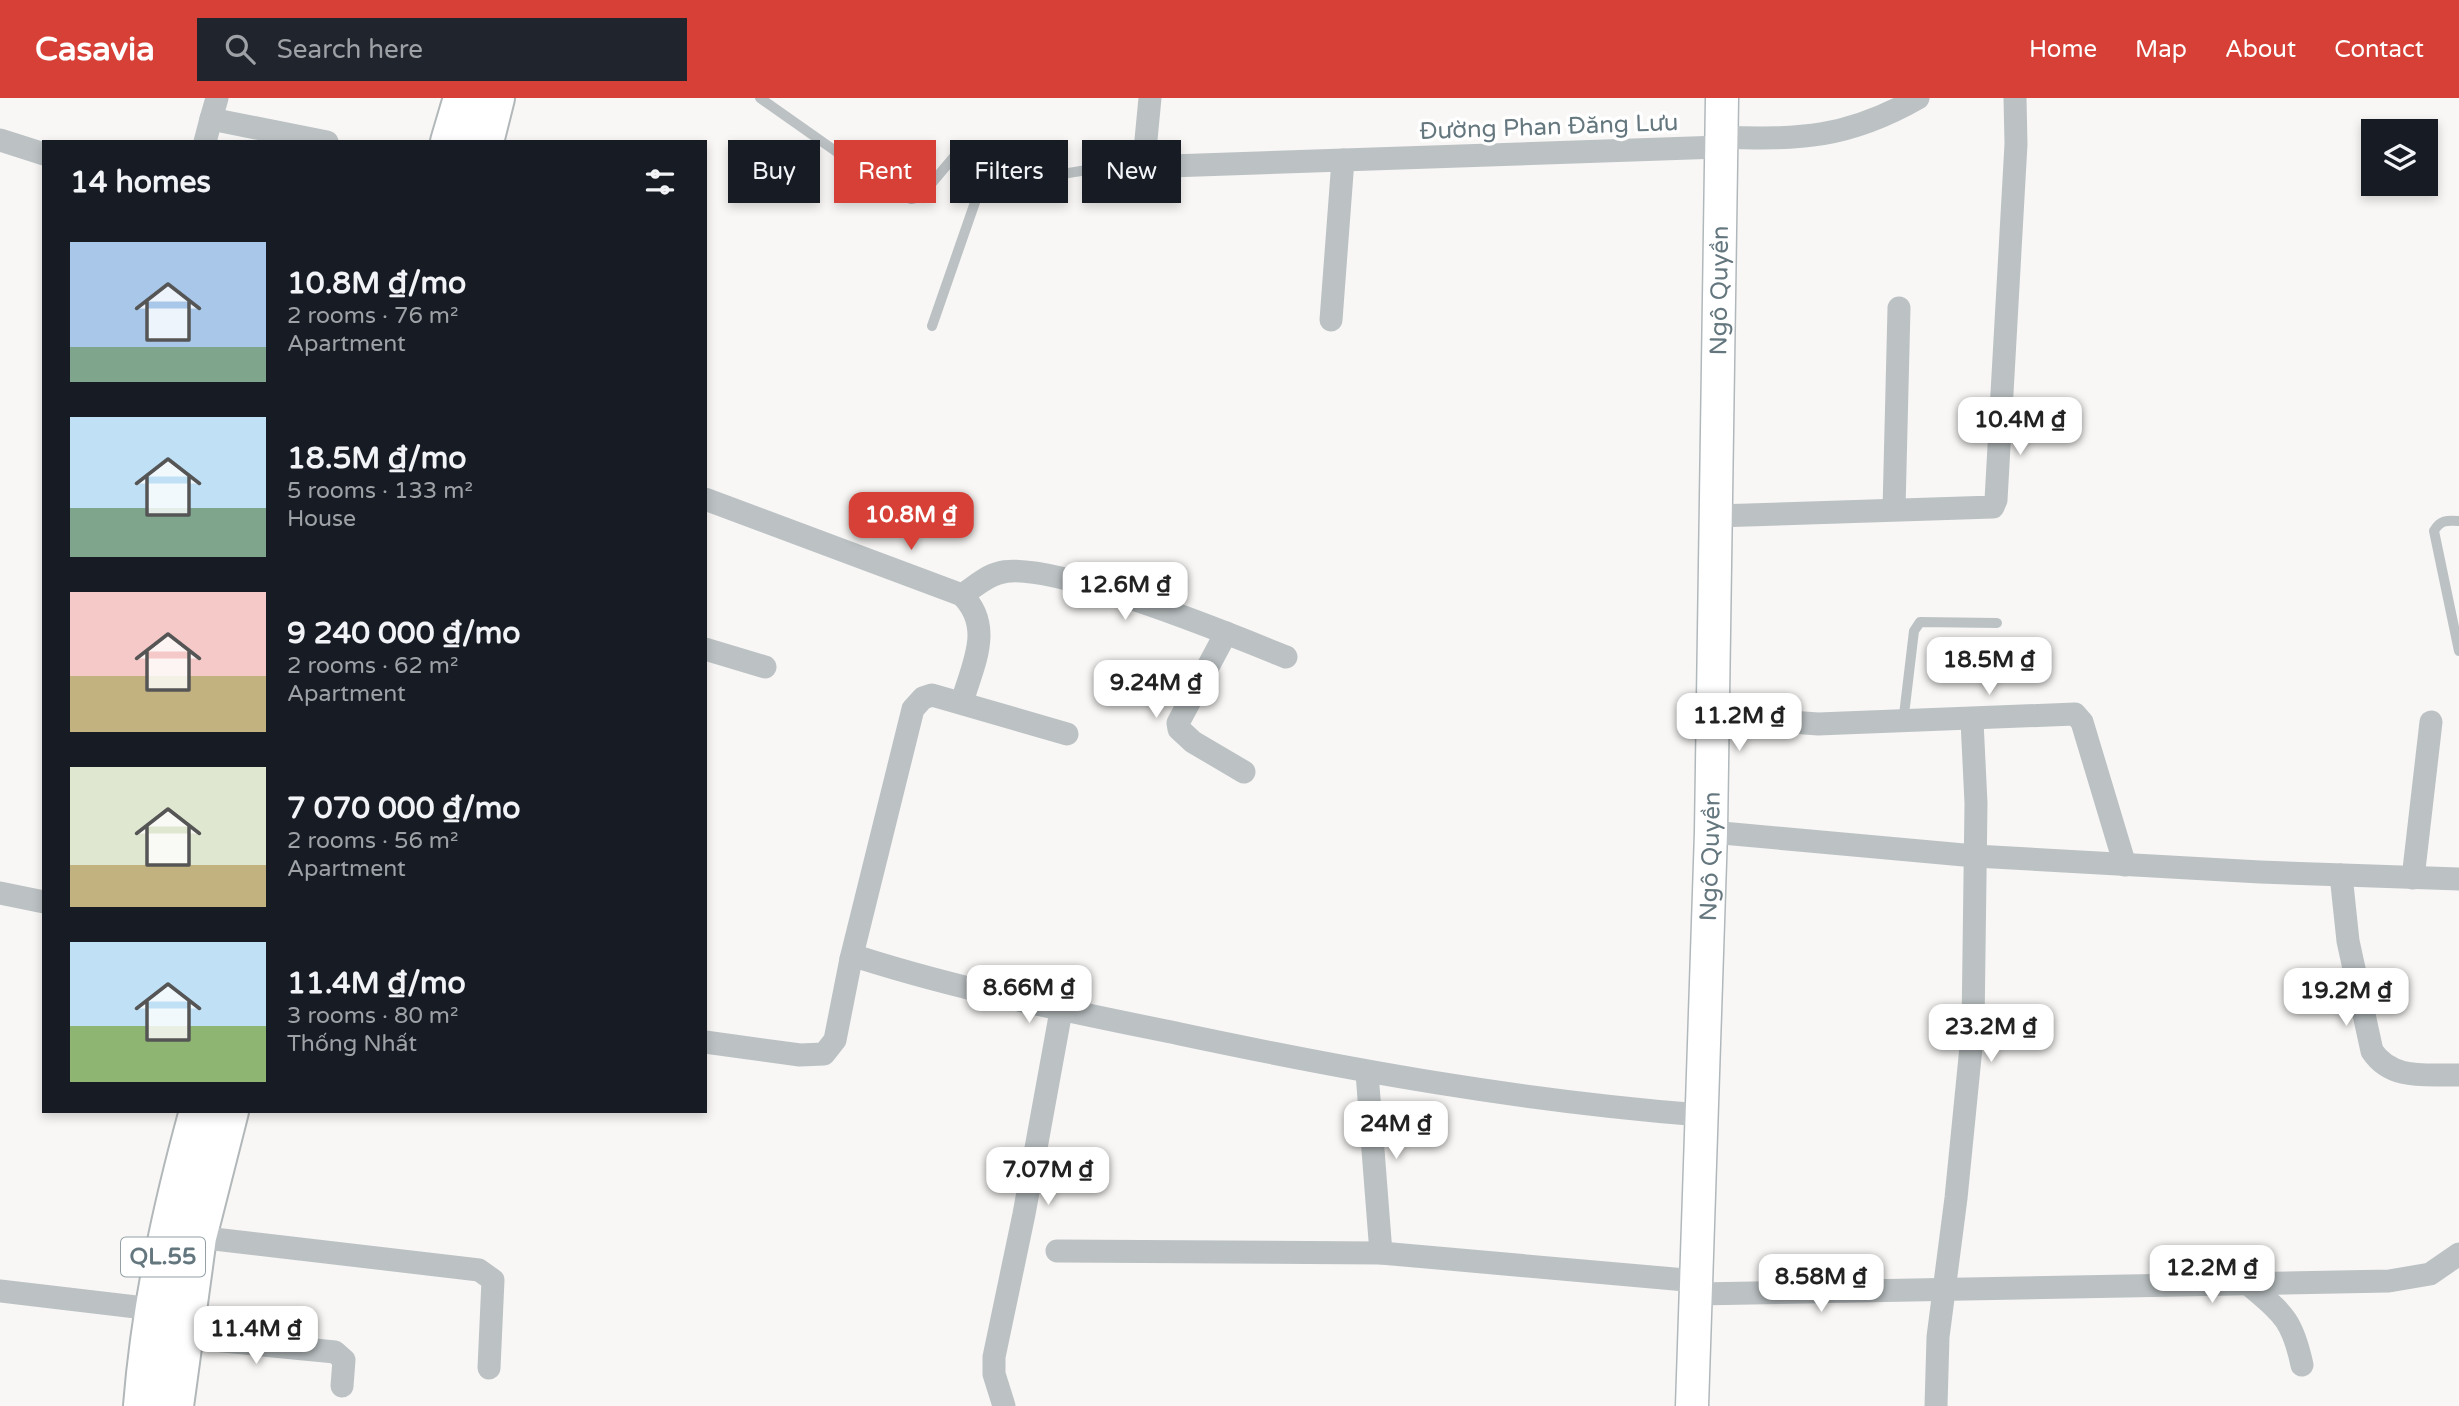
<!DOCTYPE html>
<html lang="en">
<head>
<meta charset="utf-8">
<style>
	body { margin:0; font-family:"Varela Round",sans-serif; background:#20242c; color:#f1f3f6; height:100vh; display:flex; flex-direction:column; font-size:26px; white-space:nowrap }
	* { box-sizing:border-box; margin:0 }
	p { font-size:23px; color:#9ea1a6 }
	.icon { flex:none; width:38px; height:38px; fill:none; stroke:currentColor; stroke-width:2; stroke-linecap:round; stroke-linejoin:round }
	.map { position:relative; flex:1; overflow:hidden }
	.side { position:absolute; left:42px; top:42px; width:665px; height:973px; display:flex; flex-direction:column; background:#171b24; border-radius:0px; box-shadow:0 4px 10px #0003 }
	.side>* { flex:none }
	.top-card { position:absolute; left:728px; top:42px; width:665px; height:63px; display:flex; gap:14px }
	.tools { position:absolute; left:2361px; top:21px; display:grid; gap:14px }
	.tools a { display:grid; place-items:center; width:77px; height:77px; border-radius:0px; background:#171b24; box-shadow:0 4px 10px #0003; font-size:35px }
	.price { position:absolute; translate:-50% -60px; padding:0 16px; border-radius:14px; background:#fff; color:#222; font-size:23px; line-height:46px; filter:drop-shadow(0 2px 4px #0008) }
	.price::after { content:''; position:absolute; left:50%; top:42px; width:21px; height:16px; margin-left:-10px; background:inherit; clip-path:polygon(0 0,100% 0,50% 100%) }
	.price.active { background:#d64037; color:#fff }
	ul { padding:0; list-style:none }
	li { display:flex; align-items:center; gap:21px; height:175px; padding:0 28px }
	li span { display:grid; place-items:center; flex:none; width:196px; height:140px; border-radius:0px; color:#555 }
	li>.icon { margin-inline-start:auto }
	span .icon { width:84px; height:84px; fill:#fffc; stroke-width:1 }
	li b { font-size:30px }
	h2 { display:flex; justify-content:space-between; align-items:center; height:84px; padding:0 28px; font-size:30px }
	.tag { padding:0 24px; border-radius:0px; background:#171b24; box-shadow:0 4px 10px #0003; font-size:24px; line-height:63px }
	.tag.active { background:#d64037; color:#fff }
	header { display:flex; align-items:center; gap:42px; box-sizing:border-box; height:98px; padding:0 35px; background:#d64037; color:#fff }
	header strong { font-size:33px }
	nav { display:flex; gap:38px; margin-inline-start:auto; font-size:24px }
	.search { width:490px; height:63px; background:#20242c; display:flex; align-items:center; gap:18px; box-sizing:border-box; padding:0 24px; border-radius:0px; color:#9ea1a6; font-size:26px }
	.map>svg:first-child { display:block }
</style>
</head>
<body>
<header>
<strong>Casavia</strong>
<div class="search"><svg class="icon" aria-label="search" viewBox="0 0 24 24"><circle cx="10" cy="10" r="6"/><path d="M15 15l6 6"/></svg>Search here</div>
<nav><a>Home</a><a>Map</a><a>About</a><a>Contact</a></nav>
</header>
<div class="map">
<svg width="2459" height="1308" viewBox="0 0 2459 1308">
	<rect width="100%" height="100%" fill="#f8f7f5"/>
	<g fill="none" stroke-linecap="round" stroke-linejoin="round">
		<defs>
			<g id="secondary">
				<path id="s1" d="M1692,1308l19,-574 11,-734"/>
			</g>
			<g id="highway">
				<polyline points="450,44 463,0"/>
				<polyline points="484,44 495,0"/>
				<path d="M143,1308c8,-101 29,-197 56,-295"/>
				<polyline points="174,1308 197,1139 229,1013"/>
			</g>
		</defs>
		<!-- secondary casing -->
		<use href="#secondary" stroke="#b1b8bb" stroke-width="35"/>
		<!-- highway casing -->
		<use href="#highway" stroke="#b2b7b9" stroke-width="42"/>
		<!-- lane -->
		<g stroke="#bcc2c4" stroke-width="10">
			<polyline points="760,0 898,97 911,101 920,99 958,54 1030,77 1062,76 1150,62"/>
			<polyline points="932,228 989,64"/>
			<path d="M2459,423c-12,-1 -19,-1 -25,10l25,120"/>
			<polyline points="1903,625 1914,533 1920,524 1997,525"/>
		</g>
		<!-- street -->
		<g stroke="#bcc2c4" stroke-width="23">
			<polyline points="217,0 211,21 327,44"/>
			<polyline points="1150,0 1145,52 1150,62 1170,68 1720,49"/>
			<path d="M1721,39c79,3 127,1 197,-39"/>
			<polyline points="0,42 44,56"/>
			<polyline points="205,44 211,21"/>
			<polyline points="1331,222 1343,62"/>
			<path d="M705,401l257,96c32,32 11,69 0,107"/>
			<polyline points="1894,411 1899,210"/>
			<polyline points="1716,418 1993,409 1996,402 2016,46 2015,0"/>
			<path d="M962,497c11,-7 24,-19 37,-22 46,-15 235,63 287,84"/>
			<polyline points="1226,535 1178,625 1179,631 1193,644 1244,674"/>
			<polyline points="705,551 765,569"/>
			<polyline points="1714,618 1818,626 2075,616 2082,624 2125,767"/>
			<path d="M1067,636l-135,-39 -9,3 -10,11 -62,250 10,-1c104,33 212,54 319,76 175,37 342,67 521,81"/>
			<polyline points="1711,734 1975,758 2260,774 2459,781"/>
			<path d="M2341,777l7,66 24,110c20,30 55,23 87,24"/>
			<polyline points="2413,780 2431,624"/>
			<polyline points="0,795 44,804"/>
			<polyline points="705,944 800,957 824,956 835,942 851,861"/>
			<polyline points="1367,975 1381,1155"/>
			<polyline points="197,1139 479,1172 493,1182 489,1270"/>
			<polyline points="1057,1153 1381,1155 1697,1183"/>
			<path d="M2247,1185c35,30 45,35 55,82"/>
			<polyline points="0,1193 153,1211"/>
			<polyline points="1697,1196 2389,1183 2430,1176 2459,1156"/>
			<polyline points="181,1239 335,1254 344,1262 342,1288"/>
			<polyline points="1004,1308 994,1276 994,1259 1024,1116 1061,913"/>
			<polyline points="1936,1308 1938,1239 1956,1100 1973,929 1976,705 1972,623"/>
		</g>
		<!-- secondary -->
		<use href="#secondary" stroke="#fff" stroke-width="32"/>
		<!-- highway -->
		<use href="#highway" stroke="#fff" stroke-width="38"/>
	</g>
	<g text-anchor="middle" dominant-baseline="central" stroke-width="7" stroke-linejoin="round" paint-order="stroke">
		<!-- shield labels -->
		<rect fill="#fff" stroke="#93a0a5" stroke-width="2" x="121" y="1139.5" width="84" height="39" rx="5"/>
		<g font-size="23" font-weight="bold" fill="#65777e">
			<text x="163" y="1159">QL.55</text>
		</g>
		<!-- street labels -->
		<g font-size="24" fill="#65777e" stroke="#fff">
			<text transform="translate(1549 29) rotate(-2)">Đường Phan Đăng Lưu</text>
			<text stroke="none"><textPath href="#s1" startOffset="1116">Ngô Quyền</textPath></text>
			<text stroke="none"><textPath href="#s1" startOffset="550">Ngô Quyền</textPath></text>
		</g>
	</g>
</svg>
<div class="tools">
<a><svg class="icon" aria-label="layers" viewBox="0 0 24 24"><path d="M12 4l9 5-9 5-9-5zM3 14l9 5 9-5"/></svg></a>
</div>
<b class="price" style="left:2020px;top:359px">10.4M ₫</b>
<b class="price active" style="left:911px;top:454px">10.8M ₫</b>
<b class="price" style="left:1125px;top:524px">12.6M ₫</b>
<b class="price" style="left:1989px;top:599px">18.5M ₫</b>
<b class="price" style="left:1156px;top:622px">9.24M ₫</b>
<b class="price" style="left:1739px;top:655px">11.2M ₫</b>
<b class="price" style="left:1029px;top:927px">8.66M ₫</b>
<b class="price" style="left:2346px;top:930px">19.2M ₫</b>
<b class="price" style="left:1991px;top:966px">23.2M ₫</b>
<b class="price" style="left:1396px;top:1063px">24M ₫</b>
<b class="price" style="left:1048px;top:1109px">7.07M ₫</b>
<b class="price" style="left:2212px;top:1207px">12.2M ₫</b>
<b class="price" style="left:1821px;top:1216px">8.58M ₫</b>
<b class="price" style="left:256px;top:1268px">11.4M ₫</b>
<div class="top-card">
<a class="tag">Buy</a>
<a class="tag active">Rent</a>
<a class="tag">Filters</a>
<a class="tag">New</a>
</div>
<section class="side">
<h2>14 homes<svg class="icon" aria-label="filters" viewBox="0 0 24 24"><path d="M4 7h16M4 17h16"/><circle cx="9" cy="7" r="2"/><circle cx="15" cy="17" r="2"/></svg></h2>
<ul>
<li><span style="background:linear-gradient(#a9c7e8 75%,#7fa58c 0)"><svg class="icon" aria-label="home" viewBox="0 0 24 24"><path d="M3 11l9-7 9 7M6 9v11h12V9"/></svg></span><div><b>10.8M ₫/mo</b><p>2 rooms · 76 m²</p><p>Apartment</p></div></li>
<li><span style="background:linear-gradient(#bfe0f5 65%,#7fa58c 0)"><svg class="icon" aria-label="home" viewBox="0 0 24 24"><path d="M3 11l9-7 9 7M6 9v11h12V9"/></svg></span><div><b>18.5M ₫/mo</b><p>5 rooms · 133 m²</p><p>House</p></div></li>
<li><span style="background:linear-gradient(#f6c9c9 60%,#c2b280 0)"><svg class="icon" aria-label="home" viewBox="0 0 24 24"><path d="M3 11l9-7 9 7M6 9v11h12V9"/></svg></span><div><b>9 240 000 ₫/mo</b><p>2 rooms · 62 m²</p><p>Apartment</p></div></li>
<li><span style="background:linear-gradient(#dfe7d0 70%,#c2b280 0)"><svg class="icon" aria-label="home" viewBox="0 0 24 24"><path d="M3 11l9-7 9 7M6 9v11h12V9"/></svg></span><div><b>7 070 000 ₫/mo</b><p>2 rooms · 56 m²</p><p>Apartment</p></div></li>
<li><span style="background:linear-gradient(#bfe0f5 60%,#8fb573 0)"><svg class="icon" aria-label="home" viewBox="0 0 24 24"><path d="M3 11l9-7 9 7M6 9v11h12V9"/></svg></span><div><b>11.4M ₫/mo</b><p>3 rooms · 80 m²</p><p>Thống Nhất</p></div></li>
</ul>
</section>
</div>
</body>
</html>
